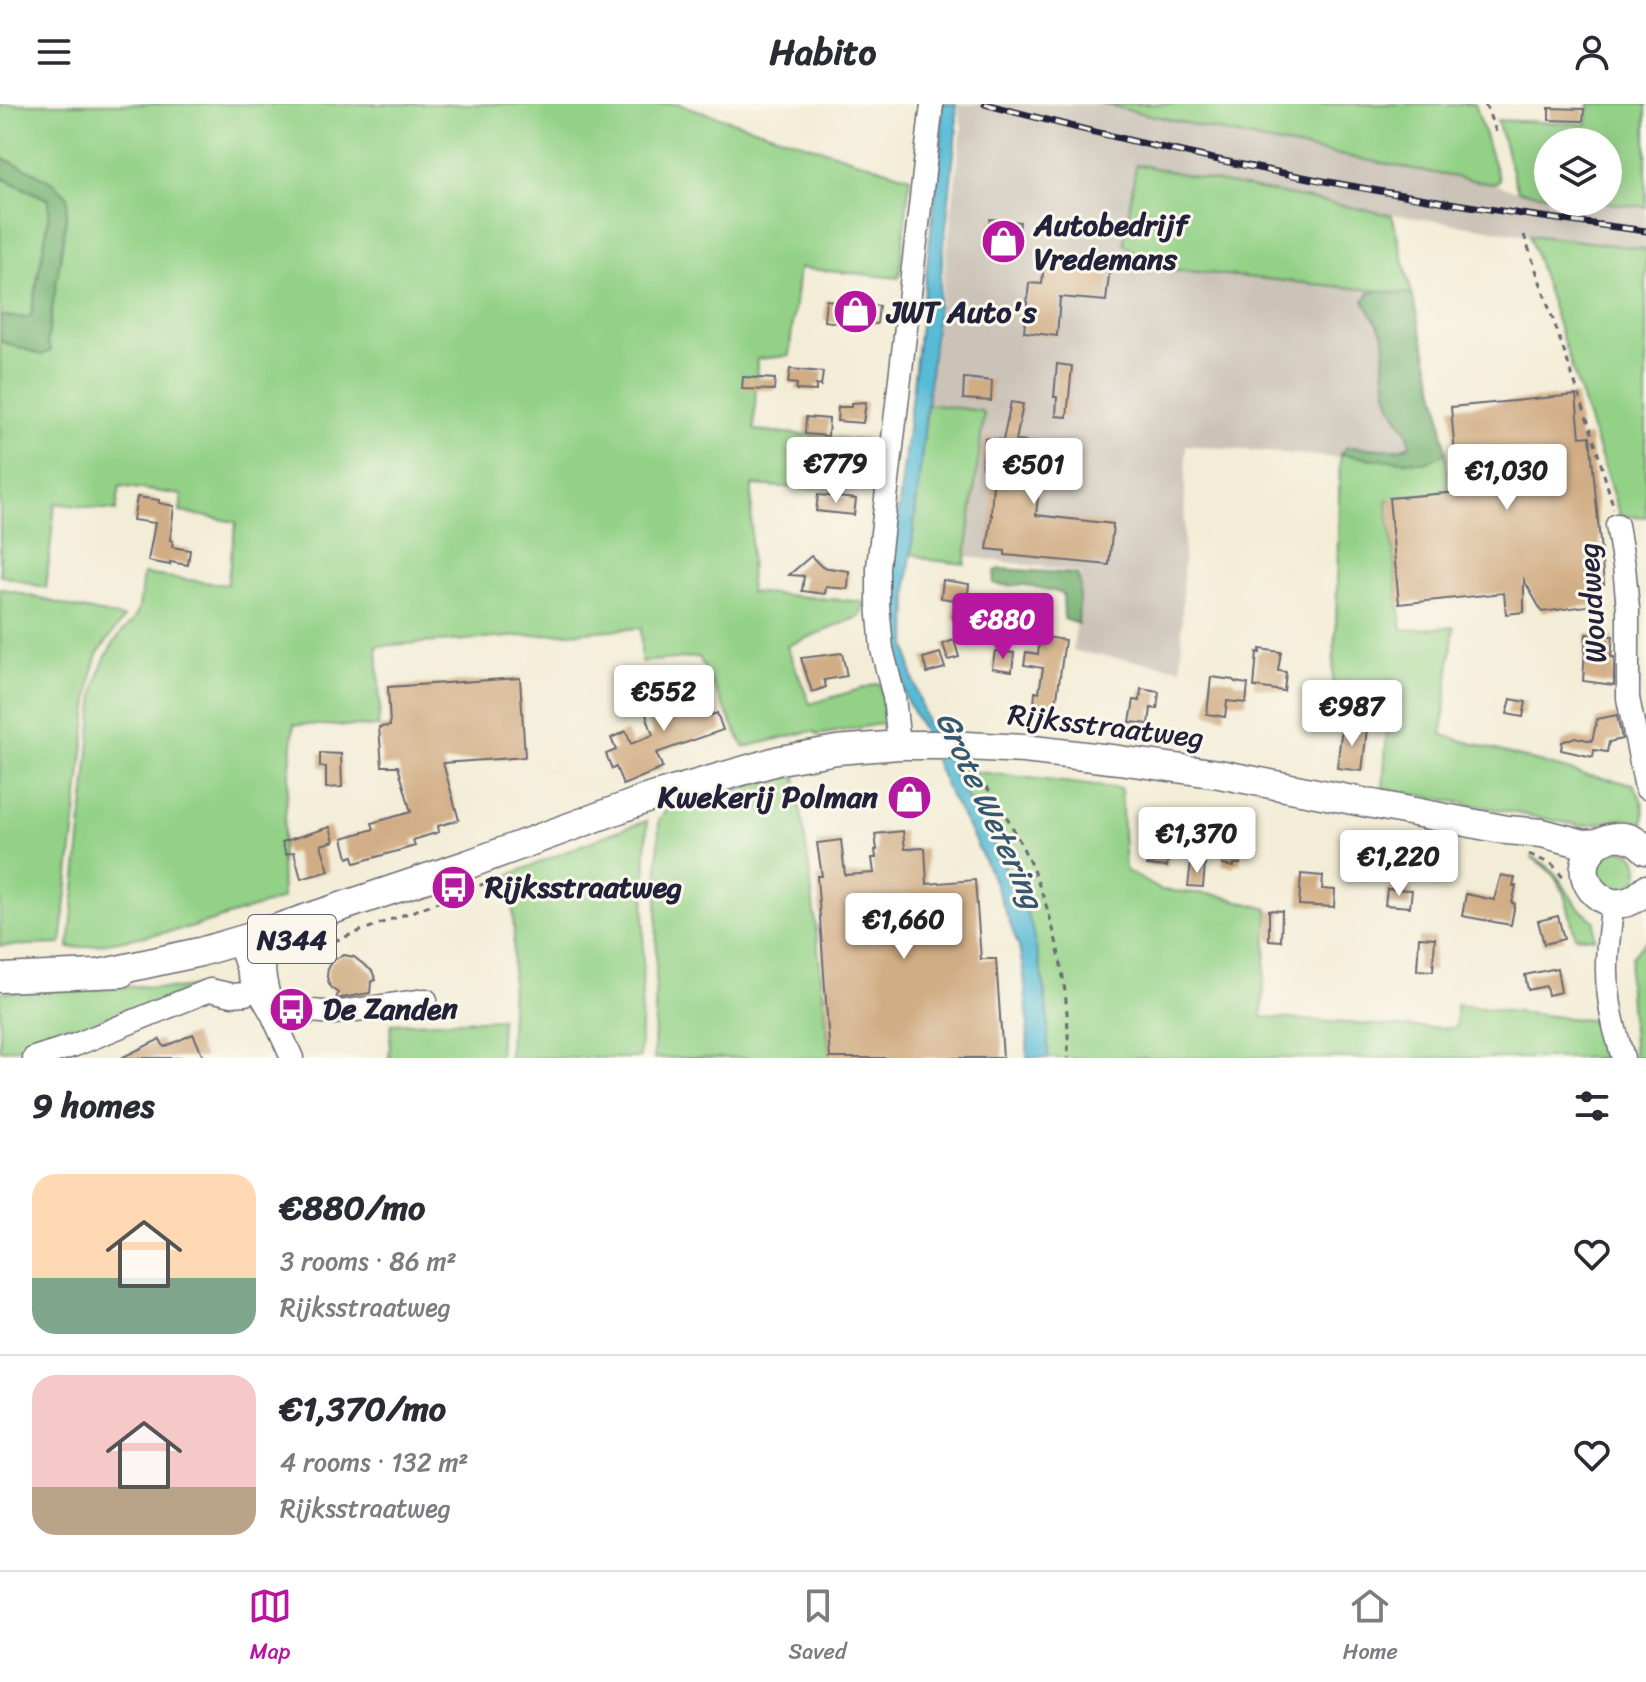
<!DOCTYPE html>
<html lang="en">
<head>
<meta charset="utf-8">
<style>
	body { margin:0; font-family:Sriracha,sans-serif; background:#f7f7f7; color:#2b2b33; height:100vh; display:flex; flex-direction:column; font-size:30px; white-space:nowrap }
	* { box-sizing:border-box; margin:0 }
	p { font-size:26px; color:#7c7c81 }
	.icon { flex:none; width:44px; height:44px; fill:none; stroke:currentColor; stroke-width:2; stroke-linecap:round; stroke-linejoin:round }
	.map { position:relative; height:954px; overflow:hidden }
	.details { display:flex; flex-direction:column; background:#fff; flex:1 }
	.details>* { flex:none }
	.fabs { position:absolute; left:1534px; top:24px; display:grid; gap:16px }
	.fabs a { display:grid; place-items:center; width:88px; height:88px; border-radius:50%; background:#fff; box-shadow:0 4px 20px #0003; font-size:40px }
	.price { position:absolute; translate:-50% -68px; padding:0 18px; border-radius:8px; background:#fff; color:#222; font-size:26px; line-height:52px; filter:drop-shadow(0 2px 4px #0008) }
	.price::after { content:''; position:absolute; left:50%; top:48px; width:24px; height:18px; margin-left:-12px; background:inherit; clip-path:polygon(0 0,100% 0,50% 100%) }
	.price.current { background:#b5179e; color:#fff }
	ul { padding:0; list-style:none }
	li { display:flex; align-items:center; gap:24px; height:200px; padding:0 32px }
	li+li { border-top:2px solid #e1e1e2 }
	li span { display:grid; place-items:center; flex:none; width:224px; height:160px; border-radius:24px; color:#555 }
	li>.icon { margin-inline-start:auto }
	span .icon { width:96px; height:96px; fill:#fffc; stroke-width:1 }
	li b { font-size:34px }
	h2 { display:flex; justify-content:space-between; align-items:center; height:96px; padding:0 32px; font-size:34px }
	header { display:flex; justify-content:space-between; align-items:center; height:104px; padding:0 32px; background:#fff; font-size:36px; font-weight:700 }
	.tab-bar { display:flex; justify-content:space-around; align-items:center; height:112px; border-top:2px solid #e1e1e2; background:#fff; font-size:22px; color:#7c7c81 }
	.tab-bar a { display:grid; justify-items:center; gap:4px }
	.tab-bar .current { color:#b5179e }
	.map>svg:first-child { display:block }
</style>
</head>
<body>
<header><svg class="icon" aria-label="menu" viewBox="0 0 24 24"><path d="M4 6h16M4 12h16M4 18h16"/></svg>Habito<svg class="icon" aria-label="person" viewBox="0 0 24 24"><circle cx="12" cy="8" r="4"/><path d="M4 21q1-7 8-7t8 7"/></svg></header>
<div class="map">
<svg width="1646" height="954" viewBox="0 0 1646 954">
	<rect width="100%" height="100%" fill="#fbf7ec"/>
	<filter id="ink" filterUnits="userSpaceOnUse"><feTurbulence type="fractalNoise" baseFrequency=".0125" numOctaves="2"/><feDisplacementMap in="SourceGraphic" scale="16" xChannelSelector="R" yChannelSelector="G"/><feConvolveMatrix kernelMatrix="1 2 1 2 8 2 1 2 1" color-interpolation-filters="sRGB"/></filter>
	<filter id="wash" filterUnits="userSpaceOnUse"><feTurbulence type="fractalNoise" baseFrequency=".006" numOctaves="4" result="noise"/><feDisplacementMap in="SourceGraphic" scale="32" xChannelSelector="R" yChannelSelector="G"/><feGaussianBlur stdDeviation="1.8" result="paint"/><feColorMatrix in="noise" values="0 0 0 0 0 0 0 0 0 0 0 0 0 0 0 0 0 1.4 0 .05"/><feComposite in="paint" operator="in"/></filter>
	<g filter="url(#wash)">
		<rect width="100%" height="100%" fill="#f3edd7"/>
		<!-- industrial -->
		<polygon fill="#cbc3b8" points="958,0 1102,0 1260,36 1492,80 1518,87 1548,91 1548,98 1603,98 1646,103 1646,145 1520,130 1353,104 1136,60 1408,187 1445,363 1186,341 1181,564 1073,547 1081,468 910,445 962,24"/>
		<!-- green -->
		<g fill="#93d186" stroke="#5a7a60" stroke-width="2">
			<path d="M0,0h678l232,73 -11,101 -100,-10 -10,88 -32,3 -3,71 126,12 -5,51 -123,-8 -2,107 113,10 -2,14 -74,30 23,58 70,-21 6,40 -68,12 -3,-3h-8l-63,15 -45,-90 -58,5v-34l-264,18 3,60 -2,21 -84,-3 -13,135 1,40 -92,29 -105,19 -16,1 26,-255c3,-21 10,-40 24,-57 6,-8 15,-14 19,-25 3,-11 3,-25 5,-37l84,11 9,-63 -56,-10 2,-17 -62,-9 -4,25 -61,-8 -9,85 -46,-13v-234l42,14 5,-13 18,-115 3,-30 -32,-24 -36,-16z"/>
			<polygon points="1102,0 1475,0 1499,76 1497,79 1492,80 1260,36"/>
			<polygon points="1589,0 1646,0 1646,103 1603,98 1608,98 1608,38 1548,38 1548,91 1518,87 1497,16 1587,20"/>
			<polygon points="1136,60 1224,79 1392,111 1412,190 1158,164 1124,140"/>
			<polygon points="0,73 49,95 49,113 31,211 28,214 0,212"/>
			<polygon points="1529,131 1646,145 1646,413 1620,412"/>
			<polygon points="927,300 981,307 984,310 965,460 930,456 911,449"/>
			<path d="M1446,349l3,43 -62,4 15,130 52,-3 -12,108 143,40 48,9c8,13 13,24 10,40l-18,-6 -42,8 -200,-38 5,-72 -58,-7 6,-80 4,-175 34,5 51,3z"/>
			<polygon points="0,484 72,503 124,514 98,549 92,570 61,840 0,842"/>
			<polygon points="953,665 1121,685 1125,766 1161,786 1218,791 1268,805 1262,913 1403,923 1456,924 1456,901 1604,918 1615,954 1048,954 1048,918 1043,876 1019,791 978,710 958,680"/>
			<polygon points="796,672 810,771 830,954 654,954 659,716 665,707 685,700 753,681"/>
			<polygon points="647,717 640,954 509,954 514,828 513,806 507,776 509,771 619,726"/>
			<circle cx="1619" cy="766" r="20"/>
			<path d="M1531,753c36,14 33,46 64,64l-1,13 1,4 -20,-2c-10,-38 -8,-57 -44,-79z"/>
			<polygon points="1646,837 1646,954 1634,954 1628,873 1632,852"/>
			<polygon points="140,882 176,885 200,882 70,932 40,941 0,946 0,888 82,886"/>
			<polygon points="501,915 499,954 389,954 391,920"/>
		</g>
		<!-- forest -->
		<g fill="#76b373" stroke="#4c6a57" stroke-width="2">
			<path d="M0,53c24,11 50,19 68,40l-3,30 -18,115 4,9 -9,4 -42,-14v-25l28,2 3,-3 18,-98v-17l-49,-23z"/>
			<path d="M1378,187l34,3 27,112 7,47 -21,9 -51,-3 -34,-5 7,-7c19,-1 46,7 63,-2 0,-15 -13,-25 -18,-39 -6,-13 -7,-29 -8,-43 0,-8 2,-17 0,-25 -3,-14 -15,-23 -20,-38l5,-7z"/>
			<path d="M1001,465l76,5 3,9 -2,41 -14,-5 -1,-25c-8,-3 -28,-7 -38,-9 -11,-1 -21,3 -32,-2l2,-12z"/>
		</g>
		<!-- water -->
		<polygon fill="#58bbd6" stroke="#3d6e88" stroke-width="2" points="942,0 956,0 957,21 908,477 907,542 912,571 927,620 932,624 953,665 958,680 978,710 1019,791 1030,817 1043,876 1048,918 1048,954 1027,954 1028,917 1024,870 1019,843 992,772 967,721 950,692 921,623 905,593 893,541 891,485 893,453 941,41"/>
		<g id="blocks">
			<!-- building -->
			<g fill="#d1ad85">
				<polygon points="1549,4 1584,5 1583,17 1549,16"/>
				<polygon points="990,115 1020,118 1017,145 995,143 995,136 988,134"/>
				<polygon points="1045,147 1111,154 1106,197 1060,193 1057,232 1024,228 1029,179 1042,180"/>
				<polygon points="826,196 879,202 877,220 846,217 846,220 824,217"/>
				<polygon points="1057,260 1072,262 1067,313 1056,312 1057,293 1054,293"/>
				<polygon points="790,265 823,268 821,282 816,281 816,287 796,286 797,280 788,279"/>
				<polygon points="743,273 775,275 774,286 742,285"/>
				<polygon points="964,274 992,277 991,297 963,295"/>
				<polygon points="1576,291 1580,333 1590,332 1604,480 1594,481 1595,501 1542,508 1524,476 1524,508 1506,510 1504,489 1399,500 1389,394 1458,388 1451,303"/>
				<polygon points="866,298 863,319 837,317 838,303 851,303 851,299"/>
				<polygon points="1011,298 1023,300 1016,337 1050,340 1047,374 1040,374 1036,411 1113,420 1109,461 1005,451 1005,447 987,445 992,411 991,411 994,364 982,363 985,334 1003,336"/>
				<polygon points="806,313 829,315 828,332 805,330"/>
				<polygon points="818,391 856,395 854,411 816,407"/>
				<polygon points="137,393 159,396 159,399 174,402 170,436 173,437 172,443 190,446 188,461 170,458 170,461 148,457 155,419 133,416"/>
				<polygon points="811,452 822,463 849,467 848,485 826,483 825,490 802,487 804,472 789,471"/>
				<polygon points="943,476 969,480 965,516 953,515 955,496 941,494"/>
				<polygon points="1586,530 1613,532 1611,553 1614,553 1614,581 1583,577"/>
				<polygon points="1040,532 1065,536 1054,615 1033,613 1035,588 1039,588 1043,564 1024,561 1026,548 1038,550"/>
				<polygon points="954,536 959,553 948,556 943,540"/>
				<polygon points="1260,545 1281,548 1278,567 1286,568 1284,587 1254,583 1257,548 1260,549"/>
				<polygon points="995,547 1014,549 1012,567 992,564"/>
				<polygon points="842,549 847,572 824,576 826,583 812,588 801,554"/>
				<polygon points="940,549 945,564 927,569 923,554"/>
				<polygon points="1211,573 1233,576 1235,578 1248,580 1246,599 1227,597 1225,613 1207,610"/>
				<polygon points="520,574 525,653 443,659 459,716 438,722 439,728 413,736 415,742 355,759 353,752 348,754 343,734 374,725 372,719 411,708 398,662 382,662 379,623 390,622 388,583"/>
				<polygon points="704,582 712,611 717,609 723,626 656,649 663,664 623,681 616,663 612,665 606,650 616,646 611,634 626,627 631,640 653,631 643,602"/>
				<polygon points="1141,585 1159,588 1157,605 1151,604 1149,620 1130,618 1134,596 1140,597"/>
				<polygon points="1511,595 1526,598 1523,613 1507,610"/>
				<polygon points="1617,611 1622,635 1609,638 1607,648 1594,646 1593,653 1561,646 1562,638 1575,633 1592,637 1597,615"/>
				<polygon points="1342,622 1367,625 1362,667 1337,664"/>
				<polygon points="320,649 341,650 342,683 326,684 326,663 320,663"/>
				<polygon points="919,681 921,698 914,699 915,706 900,708 897,684"/>
				<polygon points="330,723 334,737 321,741 329,767 301,775 294,748 286,750 282,738"/>
				<polygon points="903,727 905,745 925,744 927,780 975,776 981,855 996,855 1003,954 830,954 817,772 822,772 817,739 841,736 845,771 874,769 872,754 876,754 875,746 877,746 875,730"/>
				<polygon points="1228,733 1243,735 1240,760 1234,760 1234,763 1222,761"/>
				<polygon points="1149,735 1170,737 1167,763 1147,761"/>
				<polygon points="1406,736 1445,743 1443,770 1409,765 1410,755 1404,754"/>
				<polygon points="1191,758 1205,760 1203,783 1188,782"/>
				<polygon points="1301,770 1323,772 1322,785 1335,786 1334,803 1299,801"/>
				<polygon points="1501,771 1515,774 1513,782 1516,782 1512,799 1515,800 1511,821 1462,812 1466,790 1494,796"/>
				<polygon points="1387,785 1412,786 1410,803 1385,801"/>
				<polygon points="1269,806 1282,807 1281,837 1269,836"/>
				<polygon points="1558,812 1564,835 1544,840 1538,817"/>
				<polygon points="1419,833 1435,834 1433,867 1417,866"/>
				<polygon points="344,851 354,853 372,867 376,876 371,878 370,889 336,895 338,889 330,883 327,873 328,863 334,855"/>
				<polygon points="1557,864 1561,888 1548,891 1546,882 1528,886 1525,871"/>
				<polygon points="193,930 204,954 121,954 160,935 164,943"/>
			</g>
		</g>
	</g>
	<g filter="url(#ink)">
		<use href="#blocks" fill-opacity="0" stroke="#6b6972" stroke-width="2"/>
		<g fill="none" stroke-linecap="round" stroke-linejoin="round">
			<defs>
				<g id="minor">
					<polyline points="1617,421 1624,462 1628,505 1628,594 1646,684"/>
					<polyline points="899,641 894,593 882,545 878,500 878,463 932,0"/>
					<path d="M1613,799c-4,30 -9,63 -4,94 2,21 8,41 14,61"/>
					<polyline points="238,837 250,872 272,910 292,954"/>
					<path d="M269,893c-5,-23 -11,-35 8,-53"/>
					<polyline points="279,923 312,907 334,909 426,896"/>
					<polyline points="34,954 75,941 210,886 232,891 245,890 266,882"/>
				</g>
				<g id="major">
					<path d="M1646,746c-31,-35 -80,6 -54,40 6,7 12,11 21,13 13,2 24,-4 33,-14"/>
					<polyline points="104,869 200,848 251,833 469,760 649,694 780,656 837,646 899,641 947,641 1024,645 1119,656 1219,670 1507,726 1542,729 1584,740 1599,739"/>
					<polyline points="0,874 121,869"/>
				</g>
			</defs>
			<!-- minor casing -->
			<use href="#minor" stroke="#6b6972" stroke-width="25"/>
			<!-- major casing -->
			<use href="#major" stroke="#6b6972" stroke-width="31"/>
			<!-- path -->
			<g stroke="#6b6972" stroke-width="3" stroke-dasharray="6 6" stroke-linecap="butt">
				<polyline points="1485,0 1497,30"/>
				<polyline points="1524,131 1593,332 1614,405"/>
				<path d="M973,663c2,14 13,18 21,29 10,15 19,32 27,48 33,66 49,140 47,214"/>
				<polyline points="1529,750 1553,761 1564,775"/>
				<polyline points="289,854 475,784 491,776"/>
			</g>
			<!-- minor -->
			<use href="#minor" stroke="#fff" stroke-width="22"/>
			<!-- major -->
			<use href="#major" stroke="#fff" stroke-width="28"/>
			<defs>
				<path id="rail" d="M985,0c218,59 437,99 661,127"/>
			</defs>
			<!-- rail casing -->
			<use href="#rail" stroke="#22223b" stroke-width="7"/>
			<!-- rail -->
			<use href="#rail" stroke="#fbf7ec" stroke-width="4" stroke-dasharray="12" stroke-linecap="butt"/>
		</g>
	</g>
	<!-- icons -->
	<defs>
		<symbol id="shop-disc" viewBox="-11 -11 22 22"><circle r="9.5" fill="#b5179e" stroke="#fbf7ec"/><path d="M-5-2.5h2.3a2.7 3.5 0 0 1 5.4 0H5L5.5 6h-11ZM-1.5-2.5h3a1.5 2.3 0 0 0-3 0Z" fill="#fff"/></symbol>
		<symbol id="bus-disc" viewBox="-11 -11 22 22"><circle r="9.5" fill="#b5179e" stroke="#fbf7ec"/><path d="M-5-6H5V4H4V6H2V4H-2V6H-4V4H-5ZM-3.5-4V0h7V-4ZM-3.5 1.2v1.5H-2V1.2ZM2 1.2v1.5H3.5V1.2Z" fill="#fff"/></symbol>
	</defs>
	<g fill-rule="evenodd">
		<use href="#shop-disc" x="978" y="112" width="51" height="51"/>
		<use href="#shop-disc" x="830" y="182" width="51" height="51"/>
		<use href="#shop-disc" x="884" y="668" width="51" height="51"/>
		<use href="#bus-disc" x="428" y="758" width="51" height="51"/>
		<use href="#bus-disc" x="266" y="880" width="51" height="51"/>
	</g>
	<g text-anchor="middle" dominant-baseline="central" stroke-width="6" stroke-linejoin="round" paint-order="stroke">
		<!-- shield labels -->
		<rect fill="#fbf7ec" stroke="#636270" stroke-width="2" x="248" y="811" width="88" height="48" rx="6"/>
		<g font-size="28" font-weight="bold" fill="#22223b">
			<text x="292" y="835">N344</text>
		</g>
		<!-- poi labels -->
		<g font-size="30" font-weight="bold" fill="#22223b" stroke="#fbf7ec" text-anchor="start">
			<text x="1034" y="121">Autobedrijf<tspan x="1034" dy="34">Vredemans</tspan></text>
			<text x="887" y="208">JWT Auto's</text>
			<text x="878" y="693" text-anchor="end">Kwekerij Polman</text>
			<text x="485" y="783">Rijksstraatweg</text>
			<text x="323" y="905">De Zanden</text>
		</g>
		<!-- street labels -->
		<g font-size="30" fill="#22223b" stroke="#fbf7ec">
			<text transform="translate(1592 499) rotate(-94)">Woudweg</text>
			<text transform="translate(1106 622) rotate(7)">Rijksstraatweg</text>
		</g>
		<!-- water labels -->
		<g font-size="32" font-style="italic" fill="#355871" stroke="#fbf7ec">
			<text transform="translate(990 706) rotate(65)">Grote Wetering</text>
		</g>
	</g>
</svg>
<div class="fabs">
<a><svg class="icon" aria-label="layers" viewBox="0 0 24 24"><path d="M12 4l9 5-9 5-9-5zM3 14l9 5 9-5"/></svg></a>
</div>
<b class="price" style="left:836px;top:401px">€779</b>
<b class="price" style="left:1034px;top:402px">€501</b>
<b class="price" style="left:1507px;top:408px">€1,030</b>
<b class="price current" style="left:1003px;top:557px">€880</b>
<b class="price" style="left:664px;top:629px">€552</b>
<b class="price" style="left:1352px;top:644px">€987</b>
<b class="price" style="left:1197px;top:771px">€1,370</b>
<b class="price" style="left:1399px;top:794px">€1,220</b>
<b class="price" style="left:904px;top:857px">€1,660</b>
</div>
<section class="details">
<h2>9 homes<svg class="icon" aria-label="filters" viewBox="0 0 24 24"><path d="M4 7h16M4 17h16"/><circle cx="9" cy="7" r="2"/><circle cx="15" cy="17" r="2"/></svg></h2>
<ul>
<li><span style="background:linear-gradient(#ffd9b3 65%,#7fa58c 0)"><svg class="icon" aria-label="home" viewBox="0 0 24 24"><path d="M3 11l9-7 9 7M6 9v11h12V9"/></svg></span><div><b>€880/mo</b><p>3 rooms · 86 m²</p><p>Rijksstraatweg</p></div><svg class="icon" aria-label="heart" viewBox="0 0 24 24"><path d="M12 20l-8-8c-3-5 5-10 8-4 3-6 11-1 8 4z"/></svg></li>
<li><span style="background:linear-gradient(#f6c9c9 70%,#b9a48a 0)"><svg class="icon" aria-label="home" viewBox="0 0 24 24"><path d="M3 11l9-7 9 7M6 9v11h12V9"/></svg></span><div><b>€1,370/mo</b><p>4 rooms · 132 m²</p><p>Rijksstraatweg</p></div><svg class="icon" aria-label="heart" viewBox="0 0 24 24"><path d="M12 20l-8-8c-3-5 5-10 8-4 3-6 11-1 8 4z"/></svg></li>
</ul>
</section>
<nav class="tab-bar">
<a class="current"><svg class="icon" aria-label="map" viewBox="0 0 24 24"><path d="M3 6l6-2 6 2 6-2v14l-6 2-6-2-6 2zM9 4v14M15 6v14"/></svg>Map</a>
<a><svg class="icon" aria-label="saved" viewBox="0 0 24 24"><path d="M7 4h10v16l-5-4-5 4z"/></svg>Saved</a>
<a><svg class="icon" aria-label="home" viewBox="0 0 24 24"><path d="M3 11l9-7 9 7M6 9v11h12V9"/></svg>Home</a>
</nav>
</body>
</html>
